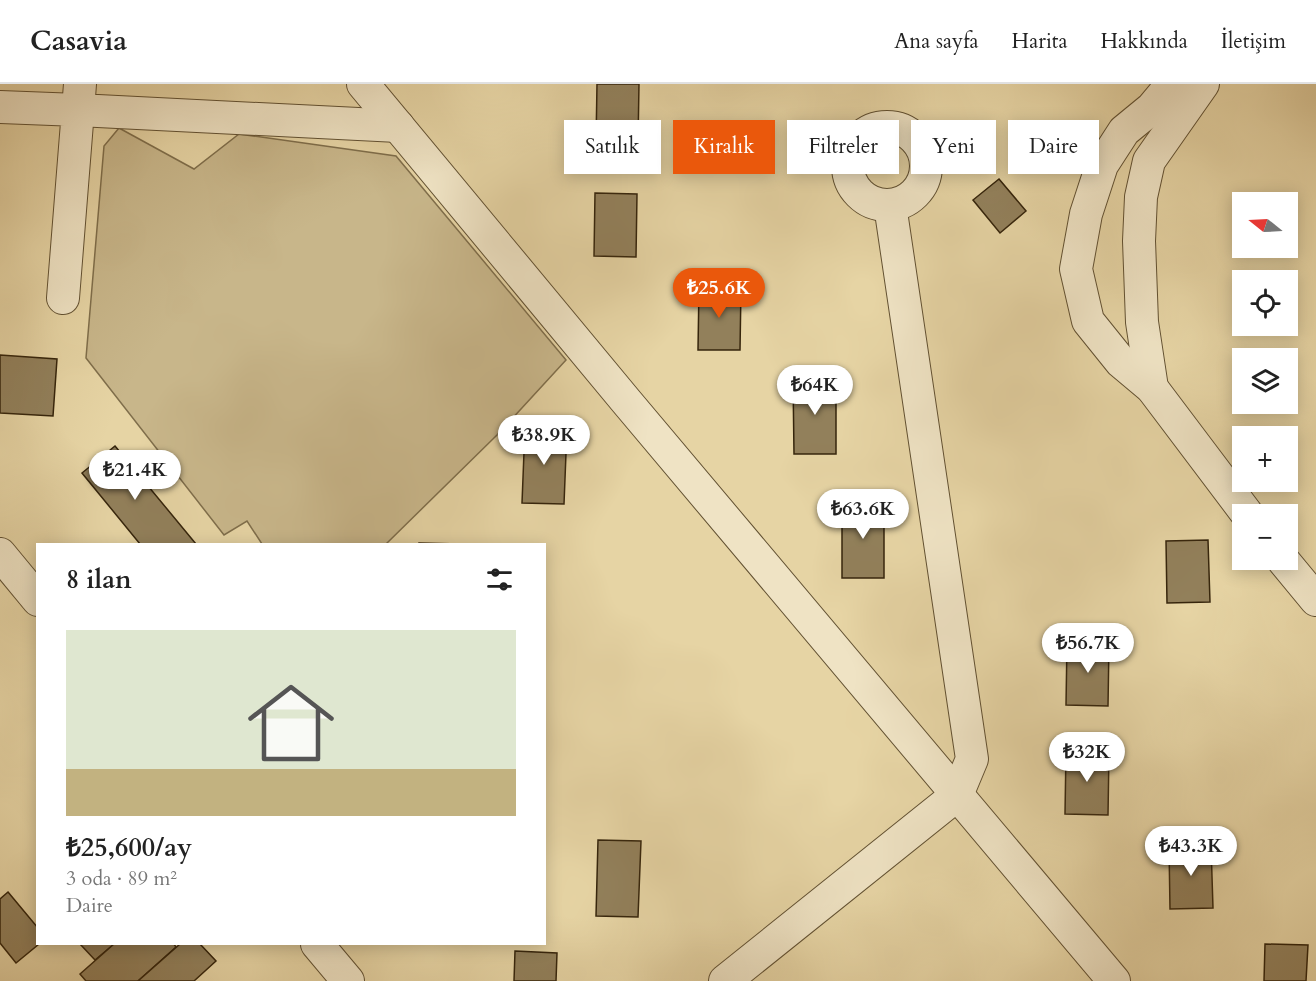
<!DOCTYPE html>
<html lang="tr">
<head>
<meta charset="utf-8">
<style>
	body { margin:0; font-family:Cardo,serif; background:#f2f2f2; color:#222; height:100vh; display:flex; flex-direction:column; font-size:22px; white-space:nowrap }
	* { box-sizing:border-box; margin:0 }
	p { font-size:20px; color:#767676 }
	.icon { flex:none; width:33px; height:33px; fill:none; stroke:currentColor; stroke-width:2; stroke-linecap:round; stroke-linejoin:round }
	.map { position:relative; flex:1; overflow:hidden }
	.panel { position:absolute; left:36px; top:459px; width:510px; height:402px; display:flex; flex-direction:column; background:#fff; border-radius:0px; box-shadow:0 3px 15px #0003 }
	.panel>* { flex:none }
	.banner { position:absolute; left:564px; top:36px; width:570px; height:54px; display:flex; gap:12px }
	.needle { width:39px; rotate:288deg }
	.buttons { position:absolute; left:1232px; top:108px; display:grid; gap:12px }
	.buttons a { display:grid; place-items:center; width:66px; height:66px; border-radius:0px; background:#fff; box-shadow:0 3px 15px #0003; font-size:30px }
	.price { position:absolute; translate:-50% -51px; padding:0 14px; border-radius:21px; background:#fff; color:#222; font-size:20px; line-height:39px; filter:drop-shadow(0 2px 3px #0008) }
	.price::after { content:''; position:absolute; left:50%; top:36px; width:18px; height:14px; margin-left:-9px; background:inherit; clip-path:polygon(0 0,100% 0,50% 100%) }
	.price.selected { background:#ea580c; color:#fff }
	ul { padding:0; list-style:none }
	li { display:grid; align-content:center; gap:12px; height:318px; padding:0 30px }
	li+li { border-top:2px solid #e0e0e0 }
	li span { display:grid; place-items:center; height:186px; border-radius:0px; color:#555 }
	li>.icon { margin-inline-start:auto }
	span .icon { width:108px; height:108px; fill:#fffc; stroke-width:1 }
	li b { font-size:26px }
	h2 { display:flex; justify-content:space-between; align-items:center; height:72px; padding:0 30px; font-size:26px }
	.tag { padding:0 21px; border-radius:0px; background:#fff; box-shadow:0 3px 15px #0003; font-size:21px; line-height:54px }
	.tag.selected { background:#ea580c; color:#fff }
	header { display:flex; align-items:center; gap:36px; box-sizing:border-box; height:84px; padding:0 30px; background:#fff; border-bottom:2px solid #e0e0e0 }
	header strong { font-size:28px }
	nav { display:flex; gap:33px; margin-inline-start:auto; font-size:21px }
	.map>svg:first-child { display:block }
</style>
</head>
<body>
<header>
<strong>Casavia</strong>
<nav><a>Ana sayfa</a><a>Harita</a><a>Hakkında</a><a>İletişim</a></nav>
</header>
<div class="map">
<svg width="1316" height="897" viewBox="0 0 1316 897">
	<rect width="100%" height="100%" fill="#e6d4a4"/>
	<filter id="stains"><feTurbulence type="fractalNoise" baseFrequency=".00333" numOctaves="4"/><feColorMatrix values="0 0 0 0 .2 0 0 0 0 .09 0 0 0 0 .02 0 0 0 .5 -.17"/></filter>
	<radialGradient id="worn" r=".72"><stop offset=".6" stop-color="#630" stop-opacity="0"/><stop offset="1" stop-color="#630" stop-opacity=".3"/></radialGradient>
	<!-- green -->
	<polygon fill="#c8b68a" stroke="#7f6e4b" stroke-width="1.5" points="119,44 194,85 239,50 396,72 566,276 497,351 386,460 262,460 247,437 224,451 86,274 104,62"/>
	<!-- building -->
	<g fill="#92805b" stroke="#36250c" stroke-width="1.5">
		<polygon points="597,0 639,0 638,60 596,59"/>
		<polygon points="999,95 1026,127 1000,149 973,116"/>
		<polygon points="595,109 637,110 636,173 594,172"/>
		<polygon points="699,203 741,204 740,266 698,266"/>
		<polygon points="0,271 57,275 53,332 0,329"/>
		<polygon points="793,294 836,294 836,370 794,370"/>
		<polygon points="525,343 567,344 564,420 522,419"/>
		<polygon points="115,362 196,460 140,460 82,389"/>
		<rect x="842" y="418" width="42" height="76"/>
		<polygon points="1208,456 1210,518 1167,519 1166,457"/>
		<polygon points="419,459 461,460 419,460"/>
		<polygon points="1067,559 1109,559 1108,622 1066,621"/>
		<polygon points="1066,668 1109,668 1108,731 1065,730"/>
		<polygon points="598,756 641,757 638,833 596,832"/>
		<polygon points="1211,761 1213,824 1170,825 1169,762"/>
		<polygon points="8,808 38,844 38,860 39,860 16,879 0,859 0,815"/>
		<polygon points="80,860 114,860 95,876"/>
		<polygon points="114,860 174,860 176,863 138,897 86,897 80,890"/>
		<polygon points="180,860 200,860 216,877 194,897 138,897"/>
		<polygon points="1265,860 1308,861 1306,897 1264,897"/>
		<polygon points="515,867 557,869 556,897 514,897"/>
	</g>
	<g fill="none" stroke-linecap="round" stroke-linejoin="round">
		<defs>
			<g id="minor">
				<polyline points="80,0 78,26 398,42"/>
				<polyline points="363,0 626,317 1114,897"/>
				<polyline points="1172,0 1152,24 1124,47 1102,81 1086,130 1076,185 1088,237 1121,278 1152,304 1247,430"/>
				<polyline points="0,23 78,26 63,214"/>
				<circle cx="887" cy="82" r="39"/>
				<polyline points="1152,304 1142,238 1139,157 1141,113 1149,77 1203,0"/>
				<polyline points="0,470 38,516"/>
				<polyline points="1283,476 1316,516"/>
				<polyline points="317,860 348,897"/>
				<polyline points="725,897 957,711 972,675 890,121"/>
			</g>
		</defs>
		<!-- minor casing -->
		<use href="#minor" stroke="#625132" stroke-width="34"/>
		<!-- minor -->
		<use href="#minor" stroke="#efe3c4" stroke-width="32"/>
	</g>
	<rect width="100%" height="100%" filter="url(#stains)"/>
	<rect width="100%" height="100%" fill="url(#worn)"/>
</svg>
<div class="buttons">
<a><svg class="needle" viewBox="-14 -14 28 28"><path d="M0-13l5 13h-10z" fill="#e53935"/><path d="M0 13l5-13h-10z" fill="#767676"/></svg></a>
<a><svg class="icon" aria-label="locate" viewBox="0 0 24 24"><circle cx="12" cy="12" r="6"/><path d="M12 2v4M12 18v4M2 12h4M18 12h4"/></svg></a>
<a><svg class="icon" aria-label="layers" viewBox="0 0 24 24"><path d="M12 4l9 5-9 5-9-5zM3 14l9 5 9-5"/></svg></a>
<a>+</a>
<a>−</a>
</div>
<b class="price selected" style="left:719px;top:235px">₺25.6K</b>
<b class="price" style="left:815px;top:332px">₺64K</b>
<b class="price" style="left:544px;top:382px">₺38.9K</b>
<b class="price" style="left:135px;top:417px">₺21.4K</b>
<b class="price" style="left:863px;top:456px">₺63.6K</b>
<b class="price" style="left:1088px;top:590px">₺56.7K</b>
<b class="price" style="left:1087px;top:699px">₺32K</b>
<b class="price" style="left:1191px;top:793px">₺43.3K</b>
<div class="banner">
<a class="tag">Satılık</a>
<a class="tag selected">Kiralık</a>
<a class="tag">Filtreler</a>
<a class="tag">Yeni</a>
<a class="tag">Daire</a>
</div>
<section class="panel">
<h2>8 ilan<svg class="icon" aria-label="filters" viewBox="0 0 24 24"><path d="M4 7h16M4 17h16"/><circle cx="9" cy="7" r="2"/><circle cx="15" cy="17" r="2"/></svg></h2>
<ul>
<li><span style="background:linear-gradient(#dfe7d0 75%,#c2b280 0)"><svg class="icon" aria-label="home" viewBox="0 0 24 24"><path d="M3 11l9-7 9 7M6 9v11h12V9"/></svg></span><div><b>₺25,600/ay</b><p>3 oda · 89 m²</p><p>Daire</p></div></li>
</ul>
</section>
</div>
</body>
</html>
